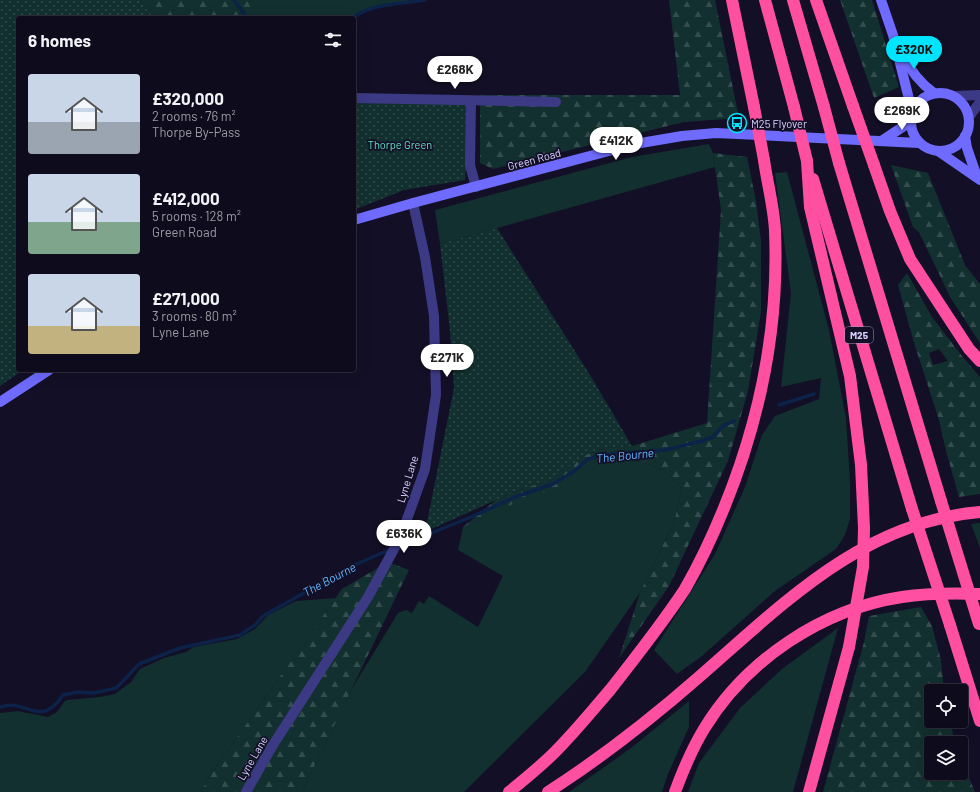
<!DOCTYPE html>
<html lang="en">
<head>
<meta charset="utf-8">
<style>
	body { margin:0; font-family:Barlow,sans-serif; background:#171425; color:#f1f3f6; height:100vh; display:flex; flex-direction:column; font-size:15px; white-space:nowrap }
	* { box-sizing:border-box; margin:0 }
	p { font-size:13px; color:#9b9ba3 }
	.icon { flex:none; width:22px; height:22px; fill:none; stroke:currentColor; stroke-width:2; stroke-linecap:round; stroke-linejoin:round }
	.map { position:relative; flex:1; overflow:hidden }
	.sheet { position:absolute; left:16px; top:16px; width:340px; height:356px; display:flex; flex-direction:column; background:#0e0b1c; border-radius:4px; box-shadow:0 4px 16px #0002,0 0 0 1px #2e2b3b }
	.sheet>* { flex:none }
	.tools { position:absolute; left:924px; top:684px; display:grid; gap:8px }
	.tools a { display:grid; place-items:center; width:44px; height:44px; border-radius:4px; background:#0e0b1c; box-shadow:0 4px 16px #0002,0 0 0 1px #2e2b3b; font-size:20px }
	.price { position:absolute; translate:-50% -34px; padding:0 9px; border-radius:14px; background:#fff; color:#222; font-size:13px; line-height:26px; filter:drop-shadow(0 1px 2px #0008) }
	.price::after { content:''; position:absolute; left:50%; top:24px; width:12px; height:9px; margin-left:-6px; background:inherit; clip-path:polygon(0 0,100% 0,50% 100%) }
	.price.selected { background:#00e5ff; color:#111 }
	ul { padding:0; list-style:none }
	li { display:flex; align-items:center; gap:12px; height:100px; padding:0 12px }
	li span { display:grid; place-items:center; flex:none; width:112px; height:80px; border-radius:4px; color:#555 }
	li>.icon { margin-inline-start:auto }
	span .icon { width:48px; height:48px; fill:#fffc; stroke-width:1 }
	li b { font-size:17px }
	h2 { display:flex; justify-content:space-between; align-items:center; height:48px; padding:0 12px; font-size:17px }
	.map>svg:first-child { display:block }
</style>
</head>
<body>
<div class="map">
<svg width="980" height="792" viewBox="0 0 980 792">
	<defs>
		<pattern id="forest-firs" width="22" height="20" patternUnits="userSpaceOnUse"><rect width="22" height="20" fill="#12302f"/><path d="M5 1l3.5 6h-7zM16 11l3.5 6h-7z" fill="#344d4e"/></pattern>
		<pattern id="park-dots" width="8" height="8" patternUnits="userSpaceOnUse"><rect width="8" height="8" fill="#12302f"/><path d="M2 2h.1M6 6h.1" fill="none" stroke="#344d4e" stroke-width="1.8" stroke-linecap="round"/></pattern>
	</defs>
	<rect width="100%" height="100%" fill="#130f26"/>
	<!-- grass -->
	<g fill="#12302f">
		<path d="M250,0h174c-23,3 -52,3 -71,18h-103z"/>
		<polygon points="709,144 713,153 715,167 440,244 435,210 632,157"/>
		<polygon points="787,172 829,330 846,418 850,481 850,519 845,535 836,549 775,591 702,656 677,674 654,650 715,554 745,487 762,435 775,416 819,399 821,378 781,387 791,293 775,173"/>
		<polygon points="624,460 642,462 664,470 682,488 674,522 640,593 585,672 464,792 302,792 351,690 398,613 406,610 412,613 419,601 424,604 429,596 478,627 503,576 458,550 463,527 596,462"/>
		<polygon points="980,523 980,548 971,524"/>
		<polygon points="336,598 209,777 201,792 0,792 0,713 18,711 48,717 57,712 64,702 67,700 100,697 115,694 131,682 140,669 164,658 186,652 194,647 237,639 255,629 268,615 296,601"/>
		<polygon points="838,628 793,792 688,792 699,763 740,708 782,669"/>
		<polygon points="689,701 689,727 668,774 662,792 569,792 631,748"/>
	</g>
	<!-- forest -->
	<g fill="url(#forest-firs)" fill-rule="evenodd">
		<polygon points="140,0 250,0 250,18 153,18"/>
		<polygon points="669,0 715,0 739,118 684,122 493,169 480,163 480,95 680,95"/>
		<polygon points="840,0 872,0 899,87 874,98"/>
		<polygon points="713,153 747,157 756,201 761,241 761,312 748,391 728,461 669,586 619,658 640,593 674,522 682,488 664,470 642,462 624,460 596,462 556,488 503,508 463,527 496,500 524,488 552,480 585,455 604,448 632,446 707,423 721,210"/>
		<polygon points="891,165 928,173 965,265 980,284 980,343 950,297 919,232 913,227"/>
		<path d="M907,273l25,44 30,39 18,21v117l-21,3 -13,-46 -7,-31 -24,-74 -17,-61zM939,349l9,12 -15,4 -4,-12z"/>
		<polygon points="388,562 409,570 302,792 201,792 209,777 342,589"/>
		<polygon points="921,607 932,626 941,660 944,691 931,691 931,721 950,721 955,743 931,743 931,773 961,773 961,758 975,792 823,792 864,642 869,616"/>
	</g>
	<!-- park -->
	<g fill="url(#park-dots)">
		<polygon points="0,0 140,0 153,18 18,18 18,370 23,370 0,386"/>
		<polygon points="354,96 471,101 465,180 404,190 354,210"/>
		<polygon points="497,228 590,375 632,446 604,448 585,455 552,480 524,488 496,500 425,532 454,388 450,331 440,244"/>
	</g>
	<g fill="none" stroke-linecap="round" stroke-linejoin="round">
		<!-- stream -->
		<g stroke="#0c2248" stroke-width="3.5">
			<polyline points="234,0 247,18"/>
			<path d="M353,18c19,-15 49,-14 72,-18"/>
			<polyline points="779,405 814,394"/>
			<polyline points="399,546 471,517 515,497 553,484 573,472 588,459 609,454 665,450 702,441 713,437 723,426 734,421"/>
			<path d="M0,707c29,-9 39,23 63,-12l15,-3 16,1 18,-4 4,-1 10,-10 13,-14 41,-16 60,-13 15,-10 8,-9 87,-49 41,-18"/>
		</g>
		<!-- minor -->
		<g stroke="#3d3a85" stroke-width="10">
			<polyline points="955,96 980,95"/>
			<polyline points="354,98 556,102"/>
			<polyline points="471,101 470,165 476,187"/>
			<polyline points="969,117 980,102"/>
		</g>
		<!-- tertiary -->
		<polyline stroke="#3d3a85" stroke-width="10" points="246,792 273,745 368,597 401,536 425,469 436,395 434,316 425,257 413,203"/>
		<!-- secondary -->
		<g stroke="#6f6bff" stroke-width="10">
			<polyline points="881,0 893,35 912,111"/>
			<path d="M903,55c7,15 17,28 31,38"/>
			<circle cx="940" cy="122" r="29"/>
			<polyline points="965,136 967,148 977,177"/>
			<polyline points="883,140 910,122"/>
			<polyline points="938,151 980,180"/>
			<polyline points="354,220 413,203 635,144 682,136 716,133 919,143"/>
			<polyline points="0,402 49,370"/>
		</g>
		<!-- motorway -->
		<g stroke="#ff4fa3" stroke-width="12">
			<polyline points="732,0 754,107"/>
			<polyline points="765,0 794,107"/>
			<polyline points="793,0 824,107"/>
			<polyline points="816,0 853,106"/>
			<polyline points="807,161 810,207 850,376 861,465 864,528"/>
			<polyline points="839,163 941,501"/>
			<polyline points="874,165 890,211 910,259 969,349 980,361"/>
			<polyline points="813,179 912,509"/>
			<polyline points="950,625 980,721"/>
			<path d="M509,792c16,-13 32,-26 46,-40 20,-20 37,-41 55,-62 26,-33 52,-66 75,-101 15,-26 28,-54 39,-81 36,-88 55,-182 51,-277 -1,-23 -8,-49 -11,-71"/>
			<path d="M548,792c53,-34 103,-73 151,-115 84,-73 163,-155 281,-165"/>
			<path d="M675,792c8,-22 17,-43 29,-63 42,-69 118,-120 198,-132 26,-4 52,-4 78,-3"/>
			<polyline points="809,792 849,647"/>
		</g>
		<!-- motorway-bridge -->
		<g stroke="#ff4fa3" stroke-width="12">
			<polyline points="853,106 874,165"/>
			<polyline points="754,107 764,160"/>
			<polyline points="794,107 807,161"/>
			<polyline points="824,107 839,163"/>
			<polyline points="941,501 979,624"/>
			<polyline points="912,509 950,625"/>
			<polyline points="849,647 863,567 864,528"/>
		</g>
	</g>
	<!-- icons -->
	<defs>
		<symbol id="bus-ring" viewBox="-11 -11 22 22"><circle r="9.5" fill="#130f26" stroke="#00e5ff" stroke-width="1.5"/><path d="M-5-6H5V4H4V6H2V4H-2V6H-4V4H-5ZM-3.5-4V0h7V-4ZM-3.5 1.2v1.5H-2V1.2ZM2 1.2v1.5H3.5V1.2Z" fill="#00e5ff"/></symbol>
	</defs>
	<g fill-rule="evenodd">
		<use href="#bus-ring" x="726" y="112" width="22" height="22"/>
	</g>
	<g text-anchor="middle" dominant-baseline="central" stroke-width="3.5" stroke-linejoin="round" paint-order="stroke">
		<!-- shield labels -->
		<rect fill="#130f26" stroke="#9e99be" stroke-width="1" x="845" y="327" width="28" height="16" rx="3"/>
		<g font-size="10" font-weight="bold" fill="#d9d4ff">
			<text x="859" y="335">M25</text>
		</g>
		<!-- poi labels -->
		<g font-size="11" fill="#d9d4ff" stroke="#130f26" text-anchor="start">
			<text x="751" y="123">M25 Flyover</text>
		</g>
		<!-- park labels -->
		<g font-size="11" fill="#5fe0c0" stroke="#130f26">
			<text x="400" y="144">Thorpe Green</text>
		</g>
		<!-- street labels -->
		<g font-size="11" fill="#d9d4ff" stroke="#130f26">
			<text transform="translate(534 159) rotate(-15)">Green Road</text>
			<text transform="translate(407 479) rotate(-73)">Lyne Lane</text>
			<text transform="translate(252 758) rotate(-60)">Lyne Lane</text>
		</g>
		<!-- water labels -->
		<g font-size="12" font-style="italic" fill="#62b6ff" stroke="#130f26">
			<text transform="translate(625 455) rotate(-6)">The Bourne</text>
			<text transform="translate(329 579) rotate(-28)">The Bourne</text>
		</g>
	</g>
</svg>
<div class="tools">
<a><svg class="icon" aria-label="locate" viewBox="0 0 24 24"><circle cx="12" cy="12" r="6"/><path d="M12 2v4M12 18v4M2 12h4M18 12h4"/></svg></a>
<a><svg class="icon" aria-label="layers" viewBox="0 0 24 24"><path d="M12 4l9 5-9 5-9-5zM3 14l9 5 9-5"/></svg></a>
</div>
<b class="price selected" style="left:914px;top:70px">£320K</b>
<b class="price" style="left:455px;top:90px">£268K</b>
<b class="price" style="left:902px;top:131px">£269K</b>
<b class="price" style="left:616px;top:161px">£412K</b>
<b class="price" style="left:447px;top:378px">£271K</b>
<b class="price" style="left:404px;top:554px">£636K</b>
<section class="sheet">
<h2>6 homes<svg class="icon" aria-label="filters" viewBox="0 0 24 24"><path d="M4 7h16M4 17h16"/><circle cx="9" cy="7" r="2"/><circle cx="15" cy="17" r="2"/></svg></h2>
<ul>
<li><span style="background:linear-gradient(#c9d6e8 60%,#9aa5b1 0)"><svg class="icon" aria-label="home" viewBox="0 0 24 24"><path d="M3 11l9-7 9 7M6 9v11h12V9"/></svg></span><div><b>£320,000</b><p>2 rooms · 76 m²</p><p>Thorpe By-Pass</p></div></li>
<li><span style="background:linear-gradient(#c9d6e8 60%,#7fa58c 0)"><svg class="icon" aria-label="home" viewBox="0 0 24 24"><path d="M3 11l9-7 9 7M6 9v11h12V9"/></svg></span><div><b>£412,000</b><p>5 rooms · 128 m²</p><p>Green Road</p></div></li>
<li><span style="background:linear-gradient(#c9d6e8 65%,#c2b280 0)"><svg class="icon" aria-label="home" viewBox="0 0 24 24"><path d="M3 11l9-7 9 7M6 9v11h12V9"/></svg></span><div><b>£271,000</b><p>3 rooms · 80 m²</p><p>Lyne Lane</p></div></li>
</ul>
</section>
</div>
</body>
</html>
